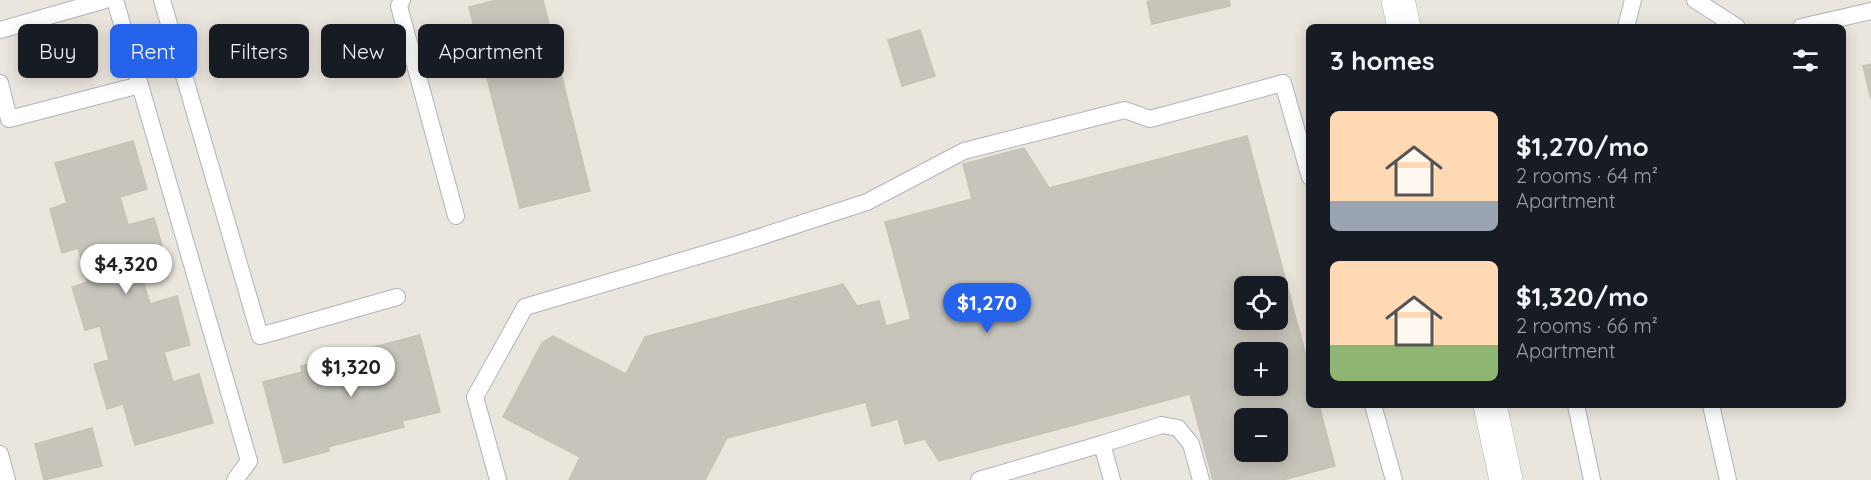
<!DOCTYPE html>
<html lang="en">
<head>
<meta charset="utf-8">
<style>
	body { margin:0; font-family:Quicksand,sans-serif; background:#20242c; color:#f1f3f6; height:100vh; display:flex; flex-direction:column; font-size:22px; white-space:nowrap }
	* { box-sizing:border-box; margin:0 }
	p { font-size:20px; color:#9ea1a6 }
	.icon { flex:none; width:33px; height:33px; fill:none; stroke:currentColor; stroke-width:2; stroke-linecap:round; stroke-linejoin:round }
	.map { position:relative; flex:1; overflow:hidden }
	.details { position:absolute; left:1306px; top:24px; width:540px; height:384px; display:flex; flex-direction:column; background:#171b24; border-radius:9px; box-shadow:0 3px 15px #0003 }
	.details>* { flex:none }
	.guide { position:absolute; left:18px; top:24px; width:570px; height:54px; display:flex; gap:12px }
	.buttons { position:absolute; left:1234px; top:276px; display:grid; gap:12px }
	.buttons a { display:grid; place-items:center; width:54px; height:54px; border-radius:9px; background:#171b24; box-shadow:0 3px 15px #0003; font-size:30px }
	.price { position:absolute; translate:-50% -51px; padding:0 14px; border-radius:21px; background:#fff; color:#222; font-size:20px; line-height:39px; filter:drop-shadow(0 2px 3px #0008) }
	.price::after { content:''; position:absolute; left:50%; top:36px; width:18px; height:14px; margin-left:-9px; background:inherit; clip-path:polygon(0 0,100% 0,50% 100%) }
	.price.on { background:#2563eb; color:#fff }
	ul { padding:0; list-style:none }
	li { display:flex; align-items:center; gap:18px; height:150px; padding:0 24px }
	li span { display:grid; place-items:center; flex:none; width:168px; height:120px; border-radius:9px; color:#555 }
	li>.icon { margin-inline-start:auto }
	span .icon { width:72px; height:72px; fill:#fffc; stroke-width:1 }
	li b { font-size:26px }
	h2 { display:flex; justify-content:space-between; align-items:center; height:72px; padding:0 24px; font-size:26px }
	.chip { padding:0 21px; border-radius:9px; background:#171b24; box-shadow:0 3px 15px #0003; font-size:21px; line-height:54px }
	.chip.on { background:#2563eb; color:#fff }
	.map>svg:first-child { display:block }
</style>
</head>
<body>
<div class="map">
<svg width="1871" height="480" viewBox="0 0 1871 480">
	<rect width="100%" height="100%" fill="#ebe6dd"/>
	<!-- building -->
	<g fill="#c7c4bb" stroke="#c6c2b7" stroke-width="1.5" fill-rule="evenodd">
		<polygon points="497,0 543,0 590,191 520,208 469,7"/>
		<polygon points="1229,0 1230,6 1152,24 1147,2 1152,0"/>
		<polygon points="920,30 935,76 902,86 888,40"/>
		<polygon points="1871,64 1871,99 1863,66"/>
		<path d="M1247,136l63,235v34h9l16,61 -52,14h-70l-23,-86 -251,67 -14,-22 -20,5 -7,-25 -26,7 -6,-24 -139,36 -22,42h-136l11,-23 -77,-40 39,-74 11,-7 73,38 19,-37 198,-53 14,22 22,-5 7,25 25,-7 -26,-97 87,-23 -9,-35 61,-16 25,40zM1245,286h33v34h-33zM1245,352h33v34h-33zM1245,418h33v34h-33z"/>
		<polygon points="133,141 147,189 120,197 128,225 154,218 168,267 141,274 150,304 177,296 190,345 164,352 173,382 199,374 213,423 135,445 123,404 107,409 94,364 109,360 100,326 85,330 72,287 88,282 78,248 62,253 50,209 67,203 55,163"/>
		<polygon points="420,335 440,412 402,421 404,427 328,447 329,451 284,463 263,382 302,372 301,366"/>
		<polygon points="92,428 102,466 44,480 35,444"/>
	</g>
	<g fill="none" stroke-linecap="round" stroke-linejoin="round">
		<defs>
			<g id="lane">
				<polyline points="115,0 140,85"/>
				<polyline points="162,0 260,336 397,297"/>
				<polyline points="402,0 399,6 456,216"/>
				<polyline points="1695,0 1737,27"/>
				<polyline points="1626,27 1633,0"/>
				<polyline points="1801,27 1871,11"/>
				<polyline points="0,30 105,0"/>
				<polyline points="0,83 9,119 140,85 249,461 235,480"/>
				<polyline points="1373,405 1394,480"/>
				<polyline points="1576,405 1592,480"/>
				<polyline points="1711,405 1728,480"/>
				<polyline points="1102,444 1162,425 1178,428 1191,444 1201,480"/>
				<polyline points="0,454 7,480"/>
				<polyline points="498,480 475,397 525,307 735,245 867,202 964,151 1125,110 1150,119 1283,83 1310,177"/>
				<polyline points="979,480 1102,444 1112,480"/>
			</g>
			<g id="street">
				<polyline points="1398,0 1404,27"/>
				<polyline points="1490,405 1506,480"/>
			</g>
		</defs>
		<!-- lane casing -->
		<use href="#lane" stroke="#b0b2bd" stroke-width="18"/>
		<!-- street casing -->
		<use href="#street" stroke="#b0b2bd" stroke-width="34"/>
		<!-- lane -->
		<use href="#lane" stroke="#fff" stroke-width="16"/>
		<!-- street -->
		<use href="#street" stroke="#fff" stroke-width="33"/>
	</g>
</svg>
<div class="buttons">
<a><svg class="icon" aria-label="locate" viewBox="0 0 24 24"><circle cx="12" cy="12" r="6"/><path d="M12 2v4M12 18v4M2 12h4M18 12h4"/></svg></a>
<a>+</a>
<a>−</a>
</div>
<b class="price" style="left:126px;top:295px">$4,320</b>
<b class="price on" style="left:987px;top:334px">$1,270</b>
<b class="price" style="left:351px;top:398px">$1,320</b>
<div class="guide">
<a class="chip">Buy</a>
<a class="chip on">Rent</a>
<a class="chip">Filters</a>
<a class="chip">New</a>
<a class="chip">Apartment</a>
</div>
<section class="details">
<h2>3 homes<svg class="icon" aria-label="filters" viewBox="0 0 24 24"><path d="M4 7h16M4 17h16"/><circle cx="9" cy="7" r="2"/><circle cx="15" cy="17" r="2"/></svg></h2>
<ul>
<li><span style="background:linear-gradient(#ffd9b3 75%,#9aa5b1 0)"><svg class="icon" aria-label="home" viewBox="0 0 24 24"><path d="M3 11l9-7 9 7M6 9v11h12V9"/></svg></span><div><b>$1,270/mo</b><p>2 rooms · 64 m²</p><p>Apartment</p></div></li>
<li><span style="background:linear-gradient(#ffd9b3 70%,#8fb573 0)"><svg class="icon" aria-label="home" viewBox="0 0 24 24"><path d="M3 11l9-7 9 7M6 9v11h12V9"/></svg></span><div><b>$1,320/mo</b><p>2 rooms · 66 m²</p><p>Apartment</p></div></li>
</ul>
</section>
</div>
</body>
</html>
